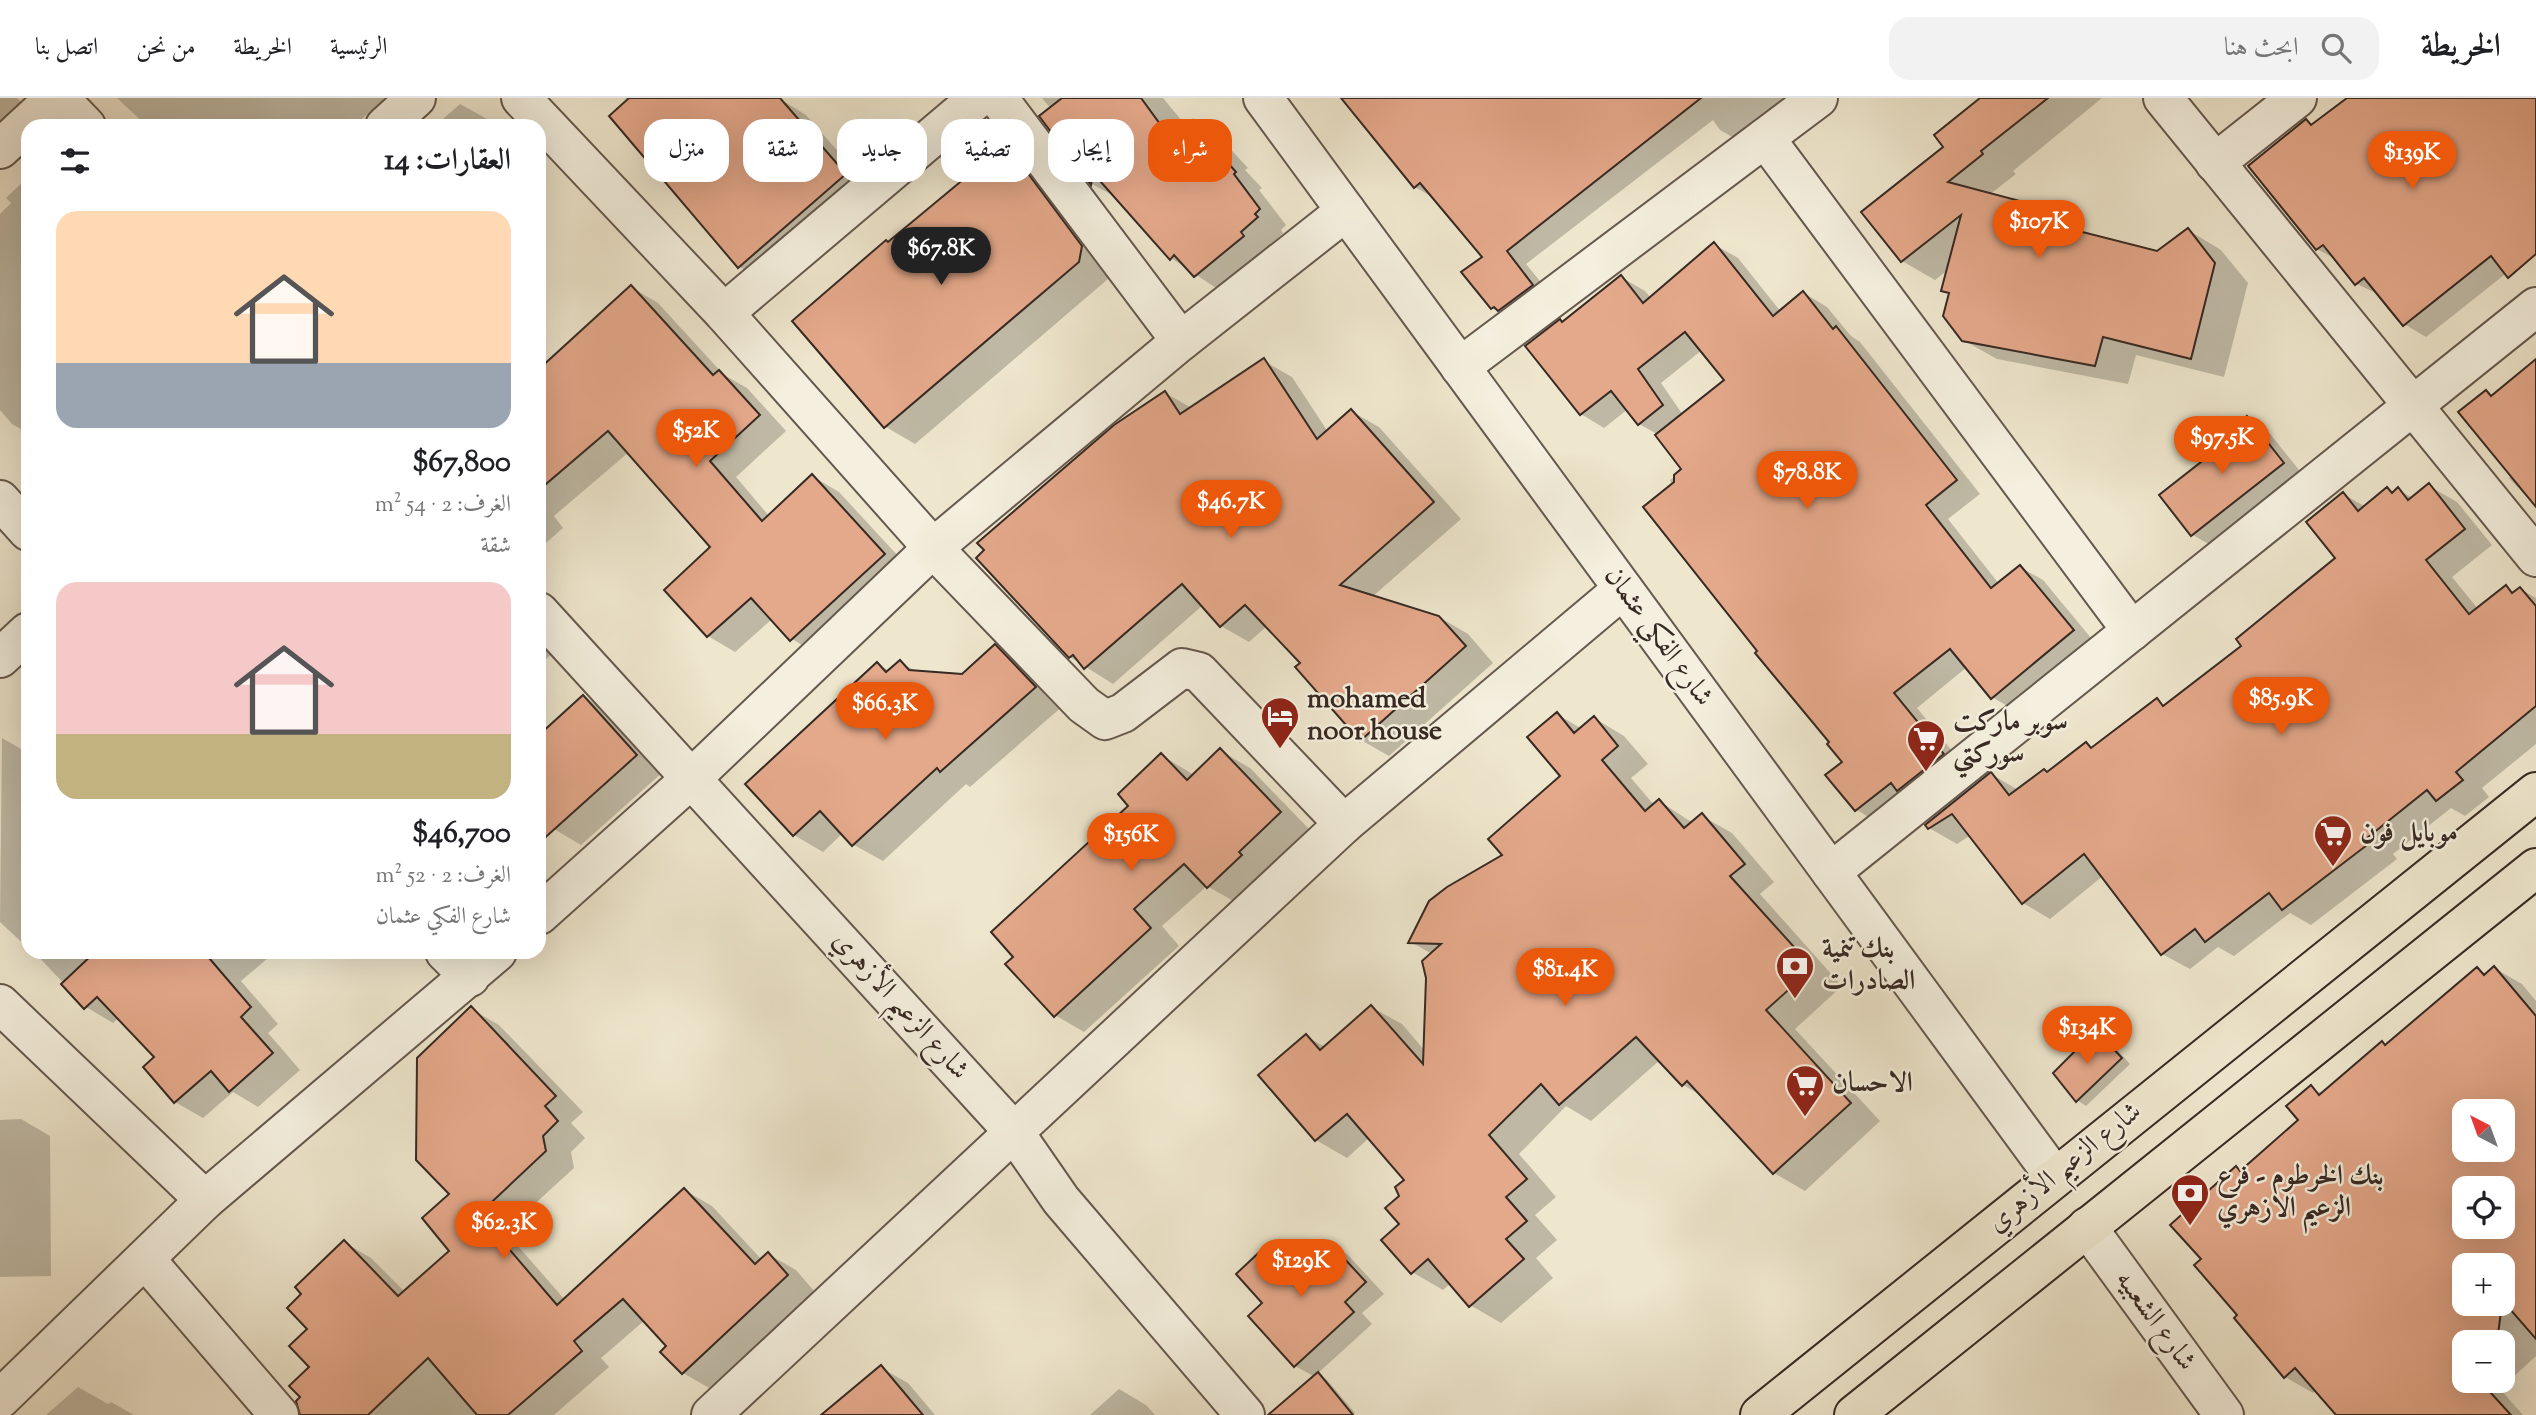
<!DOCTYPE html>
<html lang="ar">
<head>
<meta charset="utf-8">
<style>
	body { margin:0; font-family:"Sorts Mill Goudy",Amiri,serif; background:#f2f2f2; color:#202124; direction:rtl; height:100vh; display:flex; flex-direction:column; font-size:26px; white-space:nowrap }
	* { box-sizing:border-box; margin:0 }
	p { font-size:23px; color:#757577 }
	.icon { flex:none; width:38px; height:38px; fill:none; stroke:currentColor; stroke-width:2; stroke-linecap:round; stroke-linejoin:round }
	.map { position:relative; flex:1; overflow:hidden; direction:ltr }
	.drawer { position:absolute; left:21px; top:21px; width:525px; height:840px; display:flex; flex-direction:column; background:#fff; border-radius:21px; box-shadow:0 7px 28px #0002; direction:rtl }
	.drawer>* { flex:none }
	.banner { position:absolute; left:567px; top:21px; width:665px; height:63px; direction:rtl; display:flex; gap:14px }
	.needle { width:46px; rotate:319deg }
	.tools { position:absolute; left:2452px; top:1001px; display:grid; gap:14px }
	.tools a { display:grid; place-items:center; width:63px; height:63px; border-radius:14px; background:#fff; box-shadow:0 7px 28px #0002; font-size:35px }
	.price { position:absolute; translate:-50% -60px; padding:0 16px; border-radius:24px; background:#ea580c; color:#fff; font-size:23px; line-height:46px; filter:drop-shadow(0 2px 4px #0008) }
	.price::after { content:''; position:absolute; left:50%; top:42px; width:21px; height:16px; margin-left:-10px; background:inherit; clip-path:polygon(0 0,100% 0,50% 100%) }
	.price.selected { background:#222; color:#fff }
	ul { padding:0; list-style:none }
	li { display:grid; align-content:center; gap:14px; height:371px; padding:0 35px }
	li span { display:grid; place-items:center; height:217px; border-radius:21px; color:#555 }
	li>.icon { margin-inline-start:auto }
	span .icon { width:126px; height:126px; fill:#fffc; stroke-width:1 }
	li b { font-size:30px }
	h2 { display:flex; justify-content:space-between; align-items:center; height:84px; padding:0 35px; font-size:30px }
	.tag { padding:0 24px; border-radius:21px; background:#fff; box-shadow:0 7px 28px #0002; font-size:24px; line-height:63px }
	.tag.selected { background:#ea580c; color:#fff }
	header { display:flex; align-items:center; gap:42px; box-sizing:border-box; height:98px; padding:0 35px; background:#fff; border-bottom:2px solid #e0e0e0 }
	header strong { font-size:33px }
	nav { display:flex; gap:38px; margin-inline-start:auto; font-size:24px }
	.search { width:490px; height:63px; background:#f2f2f2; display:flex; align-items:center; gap:18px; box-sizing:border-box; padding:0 24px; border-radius:21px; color:#757577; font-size:26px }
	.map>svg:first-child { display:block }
</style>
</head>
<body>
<header>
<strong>الخريطة</strong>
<div class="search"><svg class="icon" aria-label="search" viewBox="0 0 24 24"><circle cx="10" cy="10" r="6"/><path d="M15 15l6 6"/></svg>ابحث هنا</div>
<nav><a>الرئيسية</a><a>الخريطة</a><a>من نحن</a><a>اتصل بنا</a></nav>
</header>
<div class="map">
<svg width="2536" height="1317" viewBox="0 0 2536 1317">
	<rect width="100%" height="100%" fill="#eee6cd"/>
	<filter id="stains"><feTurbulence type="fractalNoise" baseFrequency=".00286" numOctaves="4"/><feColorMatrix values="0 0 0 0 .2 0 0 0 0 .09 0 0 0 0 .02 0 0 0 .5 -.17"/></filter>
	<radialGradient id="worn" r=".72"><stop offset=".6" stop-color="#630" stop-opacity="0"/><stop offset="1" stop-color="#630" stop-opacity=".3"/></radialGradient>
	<!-- shadow -->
	<g fill="#0003" fill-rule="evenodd">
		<polygon points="0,0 17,0 26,9 0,41"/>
		<polygon points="117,0 385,0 354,28 330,28 320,22 314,28 147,28"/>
		<polygon points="625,0 780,1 806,17 872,92 766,184 740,169 611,18 628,3"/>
		<polygon points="1042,0 1163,0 1187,29 1193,24 1220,40 1248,70 1245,72 1262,90 1259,92 1286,127 1281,132 1283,135 1267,150 1270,154 1222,194 1171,160 1118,100 1092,86 1042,19 1051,11"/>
		<polygon points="1370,0 1799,0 1741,44 1720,32 1713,22 1526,166 1553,199 1513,222 1492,210 1484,159 1436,101 1415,89"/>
		<polygon points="1983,0 2102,0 2013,73 2016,76 1989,97 2045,112 2079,131 2078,134 2158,155 2188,132 2221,152 2248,185 2224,279 2136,257 2128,286 1997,261 1963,242 1950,196 1943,193 1949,171 1935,182 1902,163 1945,50"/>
		<polygon points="2348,0 2536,0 2536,144 2533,154 2426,239 2404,226 2380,197 2357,186 2339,163 2317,151 2251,68 2307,23 2314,27"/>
		<polygon points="460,6 487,21 493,28 435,28"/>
		<polygon points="1006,49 1035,65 1111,166 1108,181 915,346 886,329 794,223"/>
		<polygon points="28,79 28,335 12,326 0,312 0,116 11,105 6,100"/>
		<path d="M1715,147l23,13 43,54 23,-19 23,14 24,29 9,6 120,152 -32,25 51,65 21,-17 23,13 53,64 -80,67 -24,-14 -25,-30 -50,41 49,60 -86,56 -23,-14 -29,-35 16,-13 -85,-110 -89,-172 14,-10 -27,-36 -18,-10 -11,-15 -24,19 -23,-14 -17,-91 57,-46 24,14 6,7zM1702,252l25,30 -44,35 -22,-32z"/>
		<polygon points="631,189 658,205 724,277 747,290 786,333 736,379 769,418 812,378 839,394 911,472 819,557 792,541 772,521 735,554 708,538 713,449 629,354 554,418 563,430 539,451 539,273"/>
		<polygon points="1264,263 1292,279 1328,334 1351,313 1379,329 1461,421 1372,499 1439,519 1468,536 1493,565 1389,658 1361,642 1302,565 1267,528 1249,544 1221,528 1203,507 1113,586 1070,559 1165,295 1192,310"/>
		<polygon points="2536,263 2536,409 2509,380 2512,377 2486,294 2493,298"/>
		<polygon points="2248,320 2267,332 2303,377 2212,448 2193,437 2162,398 2208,361"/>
		<polygon points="2429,388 2457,404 2492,447 2452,479 2478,511 2506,489 2515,495 2520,491 2536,500 2536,646 2482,690 2489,699 2465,718 2451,710 2393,756 2397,761 2311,827 2290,815 2234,858 2218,849 2190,871 2162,856 2103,778 2050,821 2023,805 1971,737 1957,746 1929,730 1991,676 2018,692 2048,675 2086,646 2094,650 2157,602 2166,608 2244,548 2338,460 2343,396 2366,409 2387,392 2394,396 2398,392 2413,400"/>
		<polygon points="539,541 552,556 539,567"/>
		<polygon points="996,549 1025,566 1064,607 970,689 966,686 883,763 854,747 843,735 823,754 794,737 878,566 889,573 900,564 919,575 962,578"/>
		<polygon points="584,599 611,615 663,674 581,747 554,731 539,732 539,640"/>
		<polygon points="1557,616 1582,631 1594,620 1624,638 1648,666 1631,680 1654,707 1659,703 1693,725 1702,718 1732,735 1774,784 1760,796 1842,888 1795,931 1880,1023 1805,1093 1774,1075 1704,999 1683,987 1660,962 1591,1023 1566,1008 1519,1056 1556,1099 1535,1117 1557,1142 1536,1160 1553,1180 1501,1225 1470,1207 1451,1185 1443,1192 1412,1174 1402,1126 1402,1099 1406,1082 1370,1039 1347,1060 1316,1042 1306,938 1325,949 1371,909 1402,926 1425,953 1432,856 1411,844 1505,758 1562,678"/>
		<polygon points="2,640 28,655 28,850 0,824"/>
		<polygon points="1221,653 1250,670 1309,731 1267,771 1270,775 1237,805 1207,788 1162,828 1179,848 1084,934 1055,917 1131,708 1161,657 1194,677"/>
		<polygon points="34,854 275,854 241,883 278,926 268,935 300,972 258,1009 233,994 203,1020 175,1004 156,959 119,920 113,925 86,909"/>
		<path d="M2494,870l28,16 14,17v355l-36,33 23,26h-185l-22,-25 -3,3 -28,-16 -82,-118 33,-91 5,3 59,-51 11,-32 12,6 59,-51 4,3 91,-77 10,5zM2464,1013h38v39h-38zM2464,1090h38v39h-38zM2464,1167h38v39h-38zM2464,1244h38v39h-38z"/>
		<polygon points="471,911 499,927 583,1014 571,1025 585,1040 571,1054 574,1070 505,1133 565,1202 684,1092 712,1108 762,1162 768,1156 796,1172 815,1194 711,1291 683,1275 669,1248 645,1222 601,1260 609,1269 554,1317 311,1317 303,1299 311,1269 303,1196 344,1144 371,1160 405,1194 452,1153 451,1096"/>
		<polygon points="2096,934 2106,940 2130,966 2086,1008 2077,1002"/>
		<polygon points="21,1021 50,1038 51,1178 0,1179 0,1022"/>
		<polygon points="1330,1146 1348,1157 1384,1196 1362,1215 1372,1226 1317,1276 1327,1282 1355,1315 1353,1317 1312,1317 1315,1279 1295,1268 1251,1218 1265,1205 1267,1149 1286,1160 1299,1174"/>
		<polygon points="881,1270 908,1285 935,1317 846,1317"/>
		<polygon points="78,1289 108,1306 111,1304 134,1317 46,1317"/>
		<polygon points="1119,1291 1146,1307 1155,1317 1090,1317"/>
	</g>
	<!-- building -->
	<g fill="#e4a88a" stroke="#372923" stroke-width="2" fill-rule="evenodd">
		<polygon points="629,0 780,0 846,76 738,170 609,18"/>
		<polygon points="1062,0 1141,0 1171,41 1193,22 1222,54 1220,56 1236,74 1234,76 1260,111 1255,116 1258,119 1241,134 1244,138 1194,179 1174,157 1170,162 1093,75 1091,87 1039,18"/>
		<polygon points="1341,0 1701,0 1507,153 1533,187 1498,213 1494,209 1491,211 1461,174 1482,159 1420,85 1414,90"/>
		<polygon points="1980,0 2048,0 1981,53 1983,56 1948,84 2046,110 2043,124 2157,153 2188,130 2215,165 2191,261 2103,239 2095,268 1962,243 1943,218 1949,195 1941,193 1961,117 1901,164 1861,114 1943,49 1934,37"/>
		<polygon points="2347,0 2536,0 2536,156 2508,180 2491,158 2403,228 2364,180 2355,187 2323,147 2316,152 2248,68 2306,21 2311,27"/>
		<polygon points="1006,46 1082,148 1079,164 884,330 792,223 886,142 888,144"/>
		<polygon points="1714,144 1773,218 1803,193 1833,231 1836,228 1957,382 1926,407 1991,490 2020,467 2074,532 1991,601 1950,551 1894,595 1944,656 1897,693 1891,685 1855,713 1825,677 1842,664 1827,646 1829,644 1755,555 1757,553 1643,409 1674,384 1674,377 1681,371 1655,337 1724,282 1685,234 1638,271 1663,307 1638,327 1611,293 1580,317 1525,248 1560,221 1562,224 1621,177 1643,205"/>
		<polygon points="631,187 713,277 719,272 760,317 710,363 762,423 812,376 885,456 790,543 751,500 707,539 664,492 710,449 608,333 539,392 539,271"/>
		<polygon points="1264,260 1317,341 1351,311 1434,404 1340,487 1439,518 1466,548 1360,643 1295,569 1300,565 1245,507 1220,529 1182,486 1084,571 1073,557 1069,560 976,460 984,452 977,445 1114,327 1165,293 1180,316"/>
		<polygon points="2536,261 2536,409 2458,314 2486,292 2491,298"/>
		<polygon points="2247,318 2284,365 2191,438 2159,397 2206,360 2201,354"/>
		<polygon points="2429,385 2465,431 2426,462 2469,516 2506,487 2512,495 2520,489 2536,508 2536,608 2456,674 2463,682 2436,703 2427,692 2367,740 2371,744 2282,812 2269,795 2205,844 2195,831 2161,857 2084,756 2022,806 1952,716 1928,731 1925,727 1991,674 2009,697 2044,671 2047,674 2086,644 2091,650 2157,600 2163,608 2241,548 2236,541 2335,460 2306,424 2343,394 2358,413 2387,389 2392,395 2398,389 2408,402"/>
		<polygon points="995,546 1036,589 940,674 937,670 852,748 820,713 793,738 745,686 877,564 886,574 900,562 909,572 962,576"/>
		<polygon points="583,597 637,657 539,745 539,637"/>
		<polygon points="1557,614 1574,635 1594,618 1618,648 1602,662 1645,713 1659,701 1684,730 1702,715 1745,766 1730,778 1813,870 1766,912 1851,1005 1773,1076 1687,983 1682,988 1636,939 1559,1007 1541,986 1489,1037 1527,1081 1506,1099 1527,1123 1506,1141 1524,1161 1469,1209 1428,1161 1411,1176 1381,1142 1399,1126 1385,1110 1399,1098 1395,1089 1404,1082 1347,1016 1315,1043 1258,977 1306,936 1320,952 1371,907 1423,966 1426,880 1422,863 1441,846 1408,845 1429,803 1447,789 1502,757 1488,741 1560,678 1527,639"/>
		<polygon points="1220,650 1281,714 1239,754 1242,757 1207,790 1184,766 1134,811 1151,830 1054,919 1005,866 1013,859 991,834 1128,708 1118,696 1161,655 1187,682"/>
		<polygon points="95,854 204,854 251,909 241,919 273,955 229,994 211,973 174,1005 143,969 154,959 97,899 84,911 61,886"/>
		<path d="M2494,868l42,50v323l-34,-39v-35h-38v39h38l-5,38h-33v39h16l31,34h-175l-41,-47 -11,10 -50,-60 3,-3 -43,-50 7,-6 -31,-34 66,-59 4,5 58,-51 -12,-14 25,-21 8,10 63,-54 3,4 92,-78 7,8zM2464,1013h38v39h-38zM2464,1090h38v39h-38z"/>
		<polygon points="471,908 556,998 545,1008 558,1023 543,1038 546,1053 479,1116 557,1207 684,1090 755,1166 768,1154 788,1177 682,1276 660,1254 666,1248 623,1201 574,1243 582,1253 508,1317 477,1317 428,1260 368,1317 300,1317 296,1303 300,1299 289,1288 309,1269 289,1248 307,1231 287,1210 301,1196 295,1189 344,1142 398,1198 449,1153 422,1120 449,1096 416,1062 417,960"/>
		<polygon points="2096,932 2122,960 2076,1004 2053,975"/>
		<polygon points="1329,1144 1366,1184 1345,1204 1354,1214 1294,1269 1248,1218 1262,1205 1236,1176 1267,1147 1294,1176"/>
		<polygon points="881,1267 923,1317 821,1317"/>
		<polygon points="1318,1274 1353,1317 1268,1317"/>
	</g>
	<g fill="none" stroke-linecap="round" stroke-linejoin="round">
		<defs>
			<g id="minor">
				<polyline points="59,0 86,28"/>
				<polyline points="521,0 724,215 933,450 1084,607 1105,622 1123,615 1182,570 1199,574 1344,726"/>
				<polyline points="998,0 1181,243"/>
				<polyline points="1263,0 2054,1078"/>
				<polyline points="2163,0 2536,459"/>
				<polyline points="385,28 416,0"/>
				<polyline points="1765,40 2132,533"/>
				<polyline points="0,51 55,0"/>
				<polyline points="2215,65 2297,0"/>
				<polyline points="724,215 978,0"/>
				<polyline points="1460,269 1818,0"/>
				<polyline points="0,402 28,433"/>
				<polyline points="539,514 1014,1034 1061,1102 1245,1317"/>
				<polyline points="0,560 28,534"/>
				<polyline points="1831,774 2536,209"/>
				<polyline points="539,817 693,679 933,450 1181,243 1346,113"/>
				<polyline points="445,854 470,879"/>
				<polyline points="0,906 205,1102"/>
				<polyline points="2087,1129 2224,1317"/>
				<polyline points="145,1161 279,1317"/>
				<polyline points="0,1301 205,1102 497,854"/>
				<polyline points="711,1317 1344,726 1623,491"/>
			</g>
			<g id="major">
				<polyline points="1760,1317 2536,694"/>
				<polyline points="1854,1317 2536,770"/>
			</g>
		</defs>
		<!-- minor casing -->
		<use href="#minor" stroke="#65584e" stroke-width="42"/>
		<!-- major casing -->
		<use href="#major" stroke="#372923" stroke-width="42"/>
		<!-- minor -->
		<use href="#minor" stroke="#f4efde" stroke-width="38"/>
		<!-- major -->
		<use href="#major" stroke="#eee6cd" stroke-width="38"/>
	</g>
	<!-- icons -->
	<defs>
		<symbol id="hotel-pin" viewBox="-11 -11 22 30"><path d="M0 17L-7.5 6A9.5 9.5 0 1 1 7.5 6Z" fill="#8f2418" stroke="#f4efde"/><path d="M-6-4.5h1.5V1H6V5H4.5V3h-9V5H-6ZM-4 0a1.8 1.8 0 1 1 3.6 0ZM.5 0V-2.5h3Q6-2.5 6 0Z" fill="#fff"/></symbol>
		<symbol id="supermarket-pin" viewBox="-11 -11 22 30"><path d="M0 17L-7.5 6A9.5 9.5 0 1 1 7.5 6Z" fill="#8f2418" stroke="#f4efde"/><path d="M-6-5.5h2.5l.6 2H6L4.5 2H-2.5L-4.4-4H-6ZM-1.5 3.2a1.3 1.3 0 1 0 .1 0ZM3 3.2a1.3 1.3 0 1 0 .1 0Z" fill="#fff"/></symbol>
		<symbol id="bank-pin" viewBox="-11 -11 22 30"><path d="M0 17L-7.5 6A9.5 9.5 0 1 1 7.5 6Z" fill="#8f2418" stroke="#f4efde"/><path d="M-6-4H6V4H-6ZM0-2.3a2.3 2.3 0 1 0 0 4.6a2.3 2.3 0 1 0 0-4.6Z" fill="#fff"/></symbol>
	</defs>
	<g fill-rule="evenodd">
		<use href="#hotel-pin" x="1258" y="596" width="44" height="60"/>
		<use href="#supermarket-pin" x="1904" y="619" width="44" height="60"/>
		<use href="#supermarket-pin" x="2311" y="714" width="44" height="60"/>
		<use href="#bank-pin" x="1773" y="846" width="44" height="60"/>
		<use href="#supermarket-pin" x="1783" y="964" width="44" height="60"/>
		<use href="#bank-pin" x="2168" y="1073" width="44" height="60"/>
	</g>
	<g text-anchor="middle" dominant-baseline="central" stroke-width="5" stroke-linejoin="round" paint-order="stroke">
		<!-- street labels -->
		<g font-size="28" fill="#372923" stroke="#f4efde">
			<text transform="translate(1658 539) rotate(54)">شارع الفكي عثمان</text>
			<text transform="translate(900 908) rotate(48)">شارع الزعيم الأزهري</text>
			<text transform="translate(2065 1070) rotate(-39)">شارع الزعيم الأزهري</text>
			<text transform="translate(2155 1223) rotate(54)">شارع الشعبيه</text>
		</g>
		<!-- poi labels -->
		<g font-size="28" font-weight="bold" fill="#372923" stroke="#f4efde" text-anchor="start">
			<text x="1307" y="602">mohamed<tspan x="1307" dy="32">noor house</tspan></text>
			<text x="1953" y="625">سوبر ماركت<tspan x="1953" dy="32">سوركتي</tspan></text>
			<text x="2360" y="736">موبايل فون</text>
			<text x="1822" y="852">بنك تنمية<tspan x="1822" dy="32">الصادرات</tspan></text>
			<text x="1832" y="986">الاحسان</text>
			<text x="2217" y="1079">بنك الخرطوم - فرع<tspan x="2217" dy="32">الزعيم الازهري</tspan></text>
		</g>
	</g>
	<rect width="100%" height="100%" filter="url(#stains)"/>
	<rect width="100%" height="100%" fill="url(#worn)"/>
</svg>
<div class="tools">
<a><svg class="needle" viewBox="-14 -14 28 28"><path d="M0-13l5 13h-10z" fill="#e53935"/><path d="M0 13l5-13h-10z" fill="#757577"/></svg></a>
<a><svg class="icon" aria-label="locate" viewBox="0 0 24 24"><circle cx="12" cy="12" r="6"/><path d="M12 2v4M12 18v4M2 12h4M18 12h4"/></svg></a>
<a>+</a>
<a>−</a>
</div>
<b class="price" style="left:2412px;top:93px">$139K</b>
<b class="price" style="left:2039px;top:162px">$107K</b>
<b class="price selected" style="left:941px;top:189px">$67.8K</b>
<b class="price" style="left:696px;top:371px">$52K</b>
<b class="price" style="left:2222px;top:378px">$97.5K</b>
<b class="price" style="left:1807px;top:413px">$78.8K</b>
<b class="price" style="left:1231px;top:442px">$46.7K</b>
<b class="price" style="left:2281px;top:639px">$85.9K</b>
<b class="price" style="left:885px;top:644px">$66.3K</b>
<b class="price" style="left:1131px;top:775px">$156K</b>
<b class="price" style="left:1565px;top:910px">$81.4K</b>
<b class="price" style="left:2087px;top:968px">$134K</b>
<b class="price" style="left:504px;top:1163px">$62.3K</b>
<b class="price" style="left:1301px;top:1201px">$129K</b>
<div class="banner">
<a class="tag selected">شراء</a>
<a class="tag">إيجار</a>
<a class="tag">تصفية</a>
<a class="tag">جديد</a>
<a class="tag">شقة</a>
<a class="tag">منزل</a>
</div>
<section class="drawer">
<h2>العقارات: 14<svg class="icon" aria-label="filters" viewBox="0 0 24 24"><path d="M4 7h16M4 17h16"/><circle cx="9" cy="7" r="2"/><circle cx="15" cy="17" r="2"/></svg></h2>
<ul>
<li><span style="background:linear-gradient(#ffd9b3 70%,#9aa5b1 0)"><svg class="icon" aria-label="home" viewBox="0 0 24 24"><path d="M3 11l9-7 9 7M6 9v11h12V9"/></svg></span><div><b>$67,800</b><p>الغرف: 2 · 54 m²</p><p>شقة</p></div></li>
<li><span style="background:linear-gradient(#f6c9c9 70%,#c2b280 0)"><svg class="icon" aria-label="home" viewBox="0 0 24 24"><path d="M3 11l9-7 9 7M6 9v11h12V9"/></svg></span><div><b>$46,700</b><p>الغرف: 2 · 52 m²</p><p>شارع الفكي عثمان</p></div></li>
</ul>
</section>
</div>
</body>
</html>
